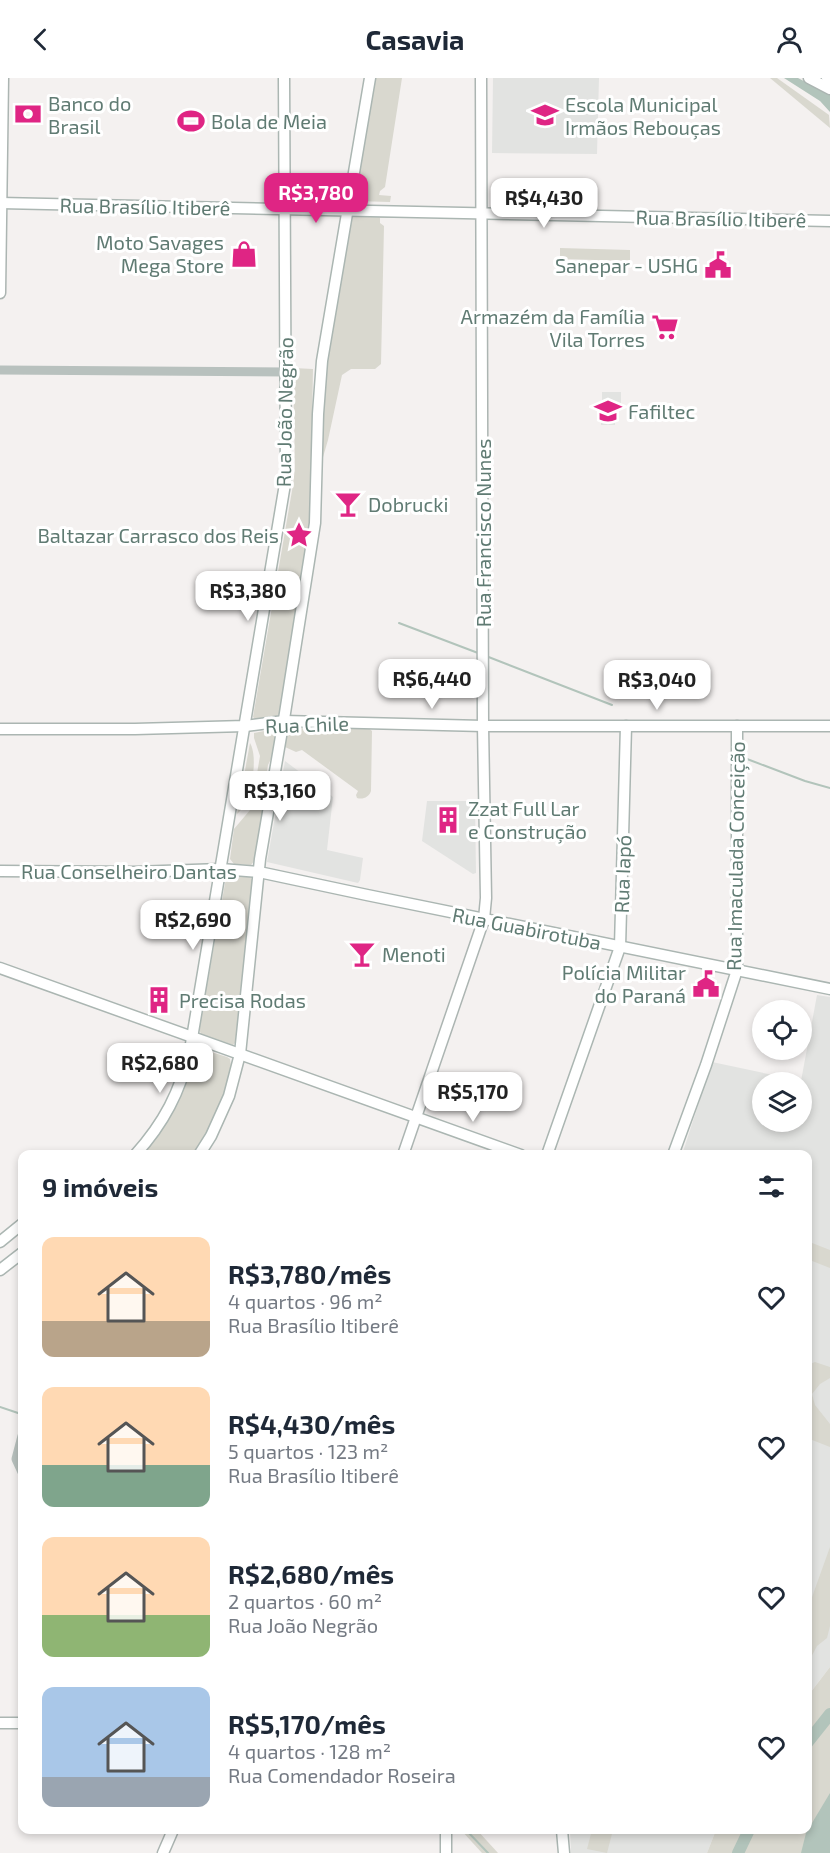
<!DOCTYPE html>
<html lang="pt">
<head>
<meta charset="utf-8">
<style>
	body { margin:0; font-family:"Exo 2",sans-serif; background:#f6f6f7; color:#1f2937; height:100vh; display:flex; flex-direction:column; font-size:22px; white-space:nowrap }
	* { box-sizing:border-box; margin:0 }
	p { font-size:20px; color:#747a83 }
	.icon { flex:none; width:33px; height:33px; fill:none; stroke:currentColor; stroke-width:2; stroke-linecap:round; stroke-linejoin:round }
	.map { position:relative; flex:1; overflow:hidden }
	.panel { position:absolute; left:18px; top:1072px; width:794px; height:684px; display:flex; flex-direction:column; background:#fff; border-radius:12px; box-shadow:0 3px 9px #0003 }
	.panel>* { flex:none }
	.tools { position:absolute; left:752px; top:922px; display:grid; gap:12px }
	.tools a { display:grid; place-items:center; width:60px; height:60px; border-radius:50%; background:#fff; box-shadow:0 3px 9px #0003; font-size:30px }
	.price { position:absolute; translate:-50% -51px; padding:0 14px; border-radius:12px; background:#fff; color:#222; font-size:20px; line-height:39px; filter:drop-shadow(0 2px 3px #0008) }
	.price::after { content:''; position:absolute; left:50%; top:36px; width:18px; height:14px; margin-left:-9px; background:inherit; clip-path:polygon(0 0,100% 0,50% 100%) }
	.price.current { background:#df2584; color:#fff }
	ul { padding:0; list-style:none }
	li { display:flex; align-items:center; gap:18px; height:150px; padding:0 24px }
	li span { display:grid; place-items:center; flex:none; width:168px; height:120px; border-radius:12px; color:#555 }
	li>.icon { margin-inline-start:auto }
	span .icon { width:72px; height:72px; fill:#fffc; stroke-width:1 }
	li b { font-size:26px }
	h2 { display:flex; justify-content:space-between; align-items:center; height:72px; padding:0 24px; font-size:26px }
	header { display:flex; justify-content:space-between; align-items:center; height:78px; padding:0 24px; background:#fff; font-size:27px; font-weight:700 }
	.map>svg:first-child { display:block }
</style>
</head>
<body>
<header><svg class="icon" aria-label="back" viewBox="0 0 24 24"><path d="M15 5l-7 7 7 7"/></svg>Casavia<svg class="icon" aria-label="person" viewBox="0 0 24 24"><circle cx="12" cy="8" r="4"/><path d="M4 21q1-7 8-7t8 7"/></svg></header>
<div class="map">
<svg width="830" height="1775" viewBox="0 0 830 1775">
	<rect width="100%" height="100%" fill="#f4f1f0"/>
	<!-- built -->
	<g fill="#e2e3e1" fill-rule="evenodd">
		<polygon points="493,0 599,0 597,76 492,75"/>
		<polygon points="602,314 621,314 621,331 615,331 615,347 601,347 601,339 608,339 602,335"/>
		<polygon points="285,683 333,719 327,772 363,780 360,802 358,805 267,784"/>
		<polygon points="427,723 475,723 476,795 473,796 422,763"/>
		<path d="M817,917l13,2v670l-23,30v-542h-125l30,-93 89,19zM762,1005h39v39h-39z"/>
		<polygon points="570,1752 716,1752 707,1775 571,1775"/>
	</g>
	<!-- green -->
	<g fill="#d9d8cf">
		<polygon points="374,0 402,0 385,109 380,113 379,117 391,118 390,124 354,123"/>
		<polygon points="770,0 777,0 829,37 830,50"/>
		<polygon points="393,135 392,140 380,140 380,145 384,148 381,286 375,291 351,291 342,297 328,362 321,386 325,282 352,137"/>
		<polygon points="560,170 630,172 630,183 560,181"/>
		<polygon points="293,290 313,291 310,452 280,635 276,639 255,641 253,639 293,407 295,390"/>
		<path d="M289,649h78l5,4 -1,60c-2,6 -8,9 -14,7l-1,-3 2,-4 -56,-41 -6,2 -11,-5 3,-19z"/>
		<polygon points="269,652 275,655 276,659 273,677 268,687 261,730 263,737 255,782 251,787 234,786 230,781 234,751 250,732 252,725 260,678 254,660 254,655"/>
		<path d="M250,665c9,15 1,60 -13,71z"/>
		<polygon points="228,798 250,799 253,802 236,964 233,967 201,956 199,951 226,800"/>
		<path d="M199,970l28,9 3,2c6,23 -24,76 -36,96h-53l53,-102z"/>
		<polygon points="807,1163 830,1172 830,1190 807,1181"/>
		<polygon points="815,1284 830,1289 830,1300 820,1306 812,1316 815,1327 830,1346 830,1369 807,1360 807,1294 810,1286"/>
		<polygon points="830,1469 830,1548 827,1560 817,1568 807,1587 807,1533"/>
		<polygon points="830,1589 830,1775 707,1775 716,1752 807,1752 807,1619"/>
		<polygon points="461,1752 477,1752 498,1775 482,1775"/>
		<polygon points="592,1752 613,1752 607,1775 587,1771"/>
	</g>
	<!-- water -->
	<g fill="#b2c4bb">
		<polygon points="784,0 798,0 830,17 830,34 820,23"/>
		<polygon points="830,1715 830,1775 801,1775 806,1755"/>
	</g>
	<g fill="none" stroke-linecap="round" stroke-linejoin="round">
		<!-- stream -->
		<g stroke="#b2c4bb" stroke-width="2">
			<polyline points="282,494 300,502"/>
			<polyline points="399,545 478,575"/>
			<polyline points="486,578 612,627"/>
			<polyline points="747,681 805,703 830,710"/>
			<polyline points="0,1329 18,1335"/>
			<polyline points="466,1752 488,1775"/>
		</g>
		<!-- river -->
		<g stroke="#b2c4bb" stroke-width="12">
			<polyline points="807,1665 830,1636"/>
			<polyline points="738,1775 749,1752"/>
		</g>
		<defs>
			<g id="secondary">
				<polyline points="0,125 830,143"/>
				<polyline points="0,651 135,651 245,648 284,643 483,648 830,648"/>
				<polyline points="0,793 134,794 221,791 259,794 367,817 830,911"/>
				<polyline points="0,890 521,1077"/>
				<path d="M135,1077c29,-32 45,-63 55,-105l96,-572 -2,-400"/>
				<polyline points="199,1077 211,1058 229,1018 240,976 260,781 285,635 315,445 318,336 322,283 370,0"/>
				<polyline points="547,1077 620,869 626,648"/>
				<polyline points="673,1077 706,987 737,892 737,648"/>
				<polyline points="0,1164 22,1146"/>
				<polyline points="0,1192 22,1175"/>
				<polyline points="0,1645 22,1645"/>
				<polyline points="562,1752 564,1775"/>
				<polyline points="446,1775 446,1752"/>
			</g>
			<g id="primary">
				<polyline points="809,0 830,11"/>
				<polyline points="827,0 830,1"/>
				<polyline points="0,215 3,0"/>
				<polyline points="403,1077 484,841 486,820 483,648 481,0"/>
				<polyline points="163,1775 173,1752"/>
			</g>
		</defs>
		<!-- secondary casing -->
		<use href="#secondary" stroke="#abb6b2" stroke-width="13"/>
		<!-- primary casing -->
		<use href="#primary" stroke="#acb5b2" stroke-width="13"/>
		<!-- tertiary -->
		<g stroke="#b8c1be" stroke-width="9">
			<polyline points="0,292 286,294"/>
			<polyline points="22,1358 16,1381 22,1394"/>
		</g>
		<!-- secondary -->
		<use href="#secondary" stroke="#fff" stroke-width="10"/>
		<!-- primary -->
		<use href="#primary" stroke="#fff" stroke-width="10"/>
	</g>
	<!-- icons -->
	<defs>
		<symbol id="bank-bare" viewBox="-9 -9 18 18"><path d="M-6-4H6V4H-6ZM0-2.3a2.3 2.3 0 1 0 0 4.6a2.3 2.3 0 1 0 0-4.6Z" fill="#df2584" stroke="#fff" stroke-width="2.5" paint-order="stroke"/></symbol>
		<symbol id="school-bare" viewBox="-9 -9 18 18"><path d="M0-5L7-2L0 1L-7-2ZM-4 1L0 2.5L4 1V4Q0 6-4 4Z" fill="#df2584" stroke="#fff" stroke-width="2.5" paint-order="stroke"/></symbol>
		<symbol id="stadium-bare" viewBox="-9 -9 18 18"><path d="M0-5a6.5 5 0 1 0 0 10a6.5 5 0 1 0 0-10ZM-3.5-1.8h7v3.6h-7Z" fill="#df2584" stroke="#fff" stroke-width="2.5" paint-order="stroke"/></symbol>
		<symbol id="shop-bare" viewBox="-9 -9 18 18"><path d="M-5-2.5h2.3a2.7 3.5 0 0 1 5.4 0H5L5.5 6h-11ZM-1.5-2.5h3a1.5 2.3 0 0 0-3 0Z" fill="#df2584" stroke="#fff" stroke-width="2.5" paint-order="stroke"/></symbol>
		<symbol id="civic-bare" viewBox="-9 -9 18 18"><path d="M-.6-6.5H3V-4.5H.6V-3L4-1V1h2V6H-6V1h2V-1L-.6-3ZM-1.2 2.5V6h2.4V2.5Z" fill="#df2584" stroke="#fff" stroke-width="2.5" paint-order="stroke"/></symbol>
		<symbol id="supermarket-bare" viewBox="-9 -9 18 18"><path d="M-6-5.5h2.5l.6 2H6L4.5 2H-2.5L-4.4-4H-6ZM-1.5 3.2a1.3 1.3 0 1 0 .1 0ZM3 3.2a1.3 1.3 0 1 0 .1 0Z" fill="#df2584" stroke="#fff" stroke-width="2.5" paint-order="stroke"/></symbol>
		<symbol id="university-bare" viewBox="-9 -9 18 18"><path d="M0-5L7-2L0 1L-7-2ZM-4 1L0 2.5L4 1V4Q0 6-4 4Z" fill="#df2584" stroke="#fff" stroke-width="2.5" paint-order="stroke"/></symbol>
		<symbol id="bar-bare" viewBox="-9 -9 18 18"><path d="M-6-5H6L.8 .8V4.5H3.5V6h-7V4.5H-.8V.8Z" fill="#df2584" stroke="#fff" stroke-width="2.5" paint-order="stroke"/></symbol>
		<symbol id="sight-bare" viewBox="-9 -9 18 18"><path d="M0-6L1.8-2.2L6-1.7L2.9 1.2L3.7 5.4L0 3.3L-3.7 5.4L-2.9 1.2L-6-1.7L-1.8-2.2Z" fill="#df2584" stroke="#fff" stroke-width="2.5" paint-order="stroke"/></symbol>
		<symbol id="building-bare" viewBox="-9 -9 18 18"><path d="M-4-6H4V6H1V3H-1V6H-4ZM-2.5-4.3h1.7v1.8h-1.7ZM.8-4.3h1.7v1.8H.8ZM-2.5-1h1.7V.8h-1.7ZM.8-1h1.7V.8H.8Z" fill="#df2584" stroke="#fff" stroke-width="2.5" paint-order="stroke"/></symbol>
	</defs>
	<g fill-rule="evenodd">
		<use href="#bank-bare" x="9" y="17" width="38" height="38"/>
		<use href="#school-bare" x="526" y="18" width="38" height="38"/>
		<use href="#stadium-bare" x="172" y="24" width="38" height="38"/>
		<use href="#shop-bare" x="225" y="157" width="38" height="38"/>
		<use href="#civic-bare" x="699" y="168" width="38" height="38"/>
		<use href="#supermarket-bare" x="646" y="230" width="38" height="38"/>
		<use href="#university-bare" x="589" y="314" width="38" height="38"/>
		<use href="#bar-bare" x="329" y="407" width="38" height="38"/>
		<use href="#sight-bare" x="280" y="438" width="38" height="38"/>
		<use href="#building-bare" x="429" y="723" width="38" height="38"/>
		<use href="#bar-bare" x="343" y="857" width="38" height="38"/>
		<use href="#civic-bare" x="687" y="887" width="38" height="38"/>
		<use href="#building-bare" x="140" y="903" width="38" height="38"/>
	</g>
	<g text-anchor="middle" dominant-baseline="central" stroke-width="6" stroke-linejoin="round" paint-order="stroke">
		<!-- poi labels -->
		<g font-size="20" fill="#607b73" stroke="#fff" text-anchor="start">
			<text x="48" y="25">Banco do<tspan x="48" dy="23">Brasil</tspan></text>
			<text x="565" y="26">Escola Municipal<tspan x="565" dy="23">Irmãos Rebouças</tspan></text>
			<text x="211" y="43">Bola de Meia</text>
			<text x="224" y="164" text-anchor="end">Moto Savages<tspan x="224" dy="23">Mega Store</tspan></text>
			<text x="698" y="187" text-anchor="end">Sanepar - USHG</text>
			<text x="645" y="238" text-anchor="end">Armazém da Família<tspan x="645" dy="23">Vila Torres</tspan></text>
			<text x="628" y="333">Fafiltec</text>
			<text x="368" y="426">Dobrucki</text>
			<text x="279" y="457" text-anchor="end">Baltazar Carrasco dos Reis</text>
			<text x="468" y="730">Zzat Full Lar<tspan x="468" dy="23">e Construção</tspan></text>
			<text x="382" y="876">Menoti</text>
			<text x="686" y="894" text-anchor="end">Polícia Militar<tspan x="686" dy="23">do Paraná</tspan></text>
			<text x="179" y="922">Precisa Rodas</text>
		</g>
		<!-- street labels -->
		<g font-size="20" fill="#607b73" stroke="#fff">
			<text transform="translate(145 128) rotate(1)">Rua Brasílio Itiberê</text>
			<text transform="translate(721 140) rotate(1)">Rua Brasílio Itiberê</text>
			<text transform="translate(284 334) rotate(-89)">Rua João Negrão</text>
			<text transform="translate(483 455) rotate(-90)">Rua Francisco Nunes</text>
			<text transform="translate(307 646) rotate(-2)">Rua Chile</text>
			<text transform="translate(735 778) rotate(-89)">Rua Imaculada Conceição</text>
			<text x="129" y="793">Rua Conselheiro Dantas</text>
			<text transform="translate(622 796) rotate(-88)">Rua Iapó</text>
			<text transform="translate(527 850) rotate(11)">Rua Guabirotuba</text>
		</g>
	</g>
</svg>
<div class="tools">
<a><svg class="icon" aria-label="locate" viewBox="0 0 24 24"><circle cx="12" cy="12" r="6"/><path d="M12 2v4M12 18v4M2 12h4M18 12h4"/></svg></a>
<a><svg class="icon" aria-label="layers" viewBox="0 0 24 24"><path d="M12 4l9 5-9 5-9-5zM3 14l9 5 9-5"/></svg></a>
</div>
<b class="price current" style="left:316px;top:146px">R$3,780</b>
<b class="price" style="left:544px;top:151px">R$4,430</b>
<b class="price" style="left:248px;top:544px">R$3,380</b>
<b class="price" style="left:432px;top:632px">R$6,440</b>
<b class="price" style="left:657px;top:633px">R$3,040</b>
<b class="price" style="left:280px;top:744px">R$3,160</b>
<b class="price" style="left:193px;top:873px">R$2,690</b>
<b class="price" style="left:160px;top:1016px">R$2,680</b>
<b class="price" style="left:473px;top:1045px">R$5,170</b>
<section class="panel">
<h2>9 imóveis<svg class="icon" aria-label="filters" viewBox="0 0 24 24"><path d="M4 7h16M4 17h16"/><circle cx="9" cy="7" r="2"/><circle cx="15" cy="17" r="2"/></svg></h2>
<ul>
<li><span style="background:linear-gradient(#ffd9b3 70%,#b9a48a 0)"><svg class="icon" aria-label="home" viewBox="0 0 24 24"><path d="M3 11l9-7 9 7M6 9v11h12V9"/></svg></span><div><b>R$3,780/mês</b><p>4 quartos · 96 m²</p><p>Rua Brasílio Itiberê</p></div><svg class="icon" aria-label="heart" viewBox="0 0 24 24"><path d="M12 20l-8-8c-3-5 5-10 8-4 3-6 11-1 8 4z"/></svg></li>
<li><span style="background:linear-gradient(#ffd9b3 65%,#7fa58c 0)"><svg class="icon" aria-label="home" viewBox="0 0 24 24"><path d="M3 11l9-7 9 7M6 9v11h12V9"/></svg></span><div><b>R$4,430/mês</b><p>5 quartos · 123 m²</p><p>Rua Brasílio Itiberê</p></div><svg class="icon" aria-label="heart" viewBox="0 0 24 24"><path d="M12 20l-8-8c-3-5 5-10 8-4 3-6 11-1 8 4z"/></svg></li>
<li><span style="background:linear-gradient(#ffd9b3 65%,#8fb573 0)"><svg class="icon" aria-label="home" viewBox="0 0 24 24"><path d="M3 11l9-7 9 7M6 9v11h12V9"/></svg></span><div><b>R$2,680/mês</b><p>2 quartos · 60 m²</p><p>Rua João Negrão</p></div><svg class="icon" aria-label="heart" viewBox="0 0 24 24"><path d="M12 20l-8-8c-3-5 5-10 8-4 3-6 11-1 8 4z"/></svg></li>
<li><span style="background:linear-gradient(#a9c7e8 75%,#9aa5b1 0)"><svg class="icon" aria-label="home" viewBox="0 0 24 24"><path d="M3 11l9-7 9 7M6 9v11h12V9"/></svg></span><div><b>R$5,170/mês</b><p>4 quartos · 128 m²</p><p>Rua Comendador Roseira</p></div><svg class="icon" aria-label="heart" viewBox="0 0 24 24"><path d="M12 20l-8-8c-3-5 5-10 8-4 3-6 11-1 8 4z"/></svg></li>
</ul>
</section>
</div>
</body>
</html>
